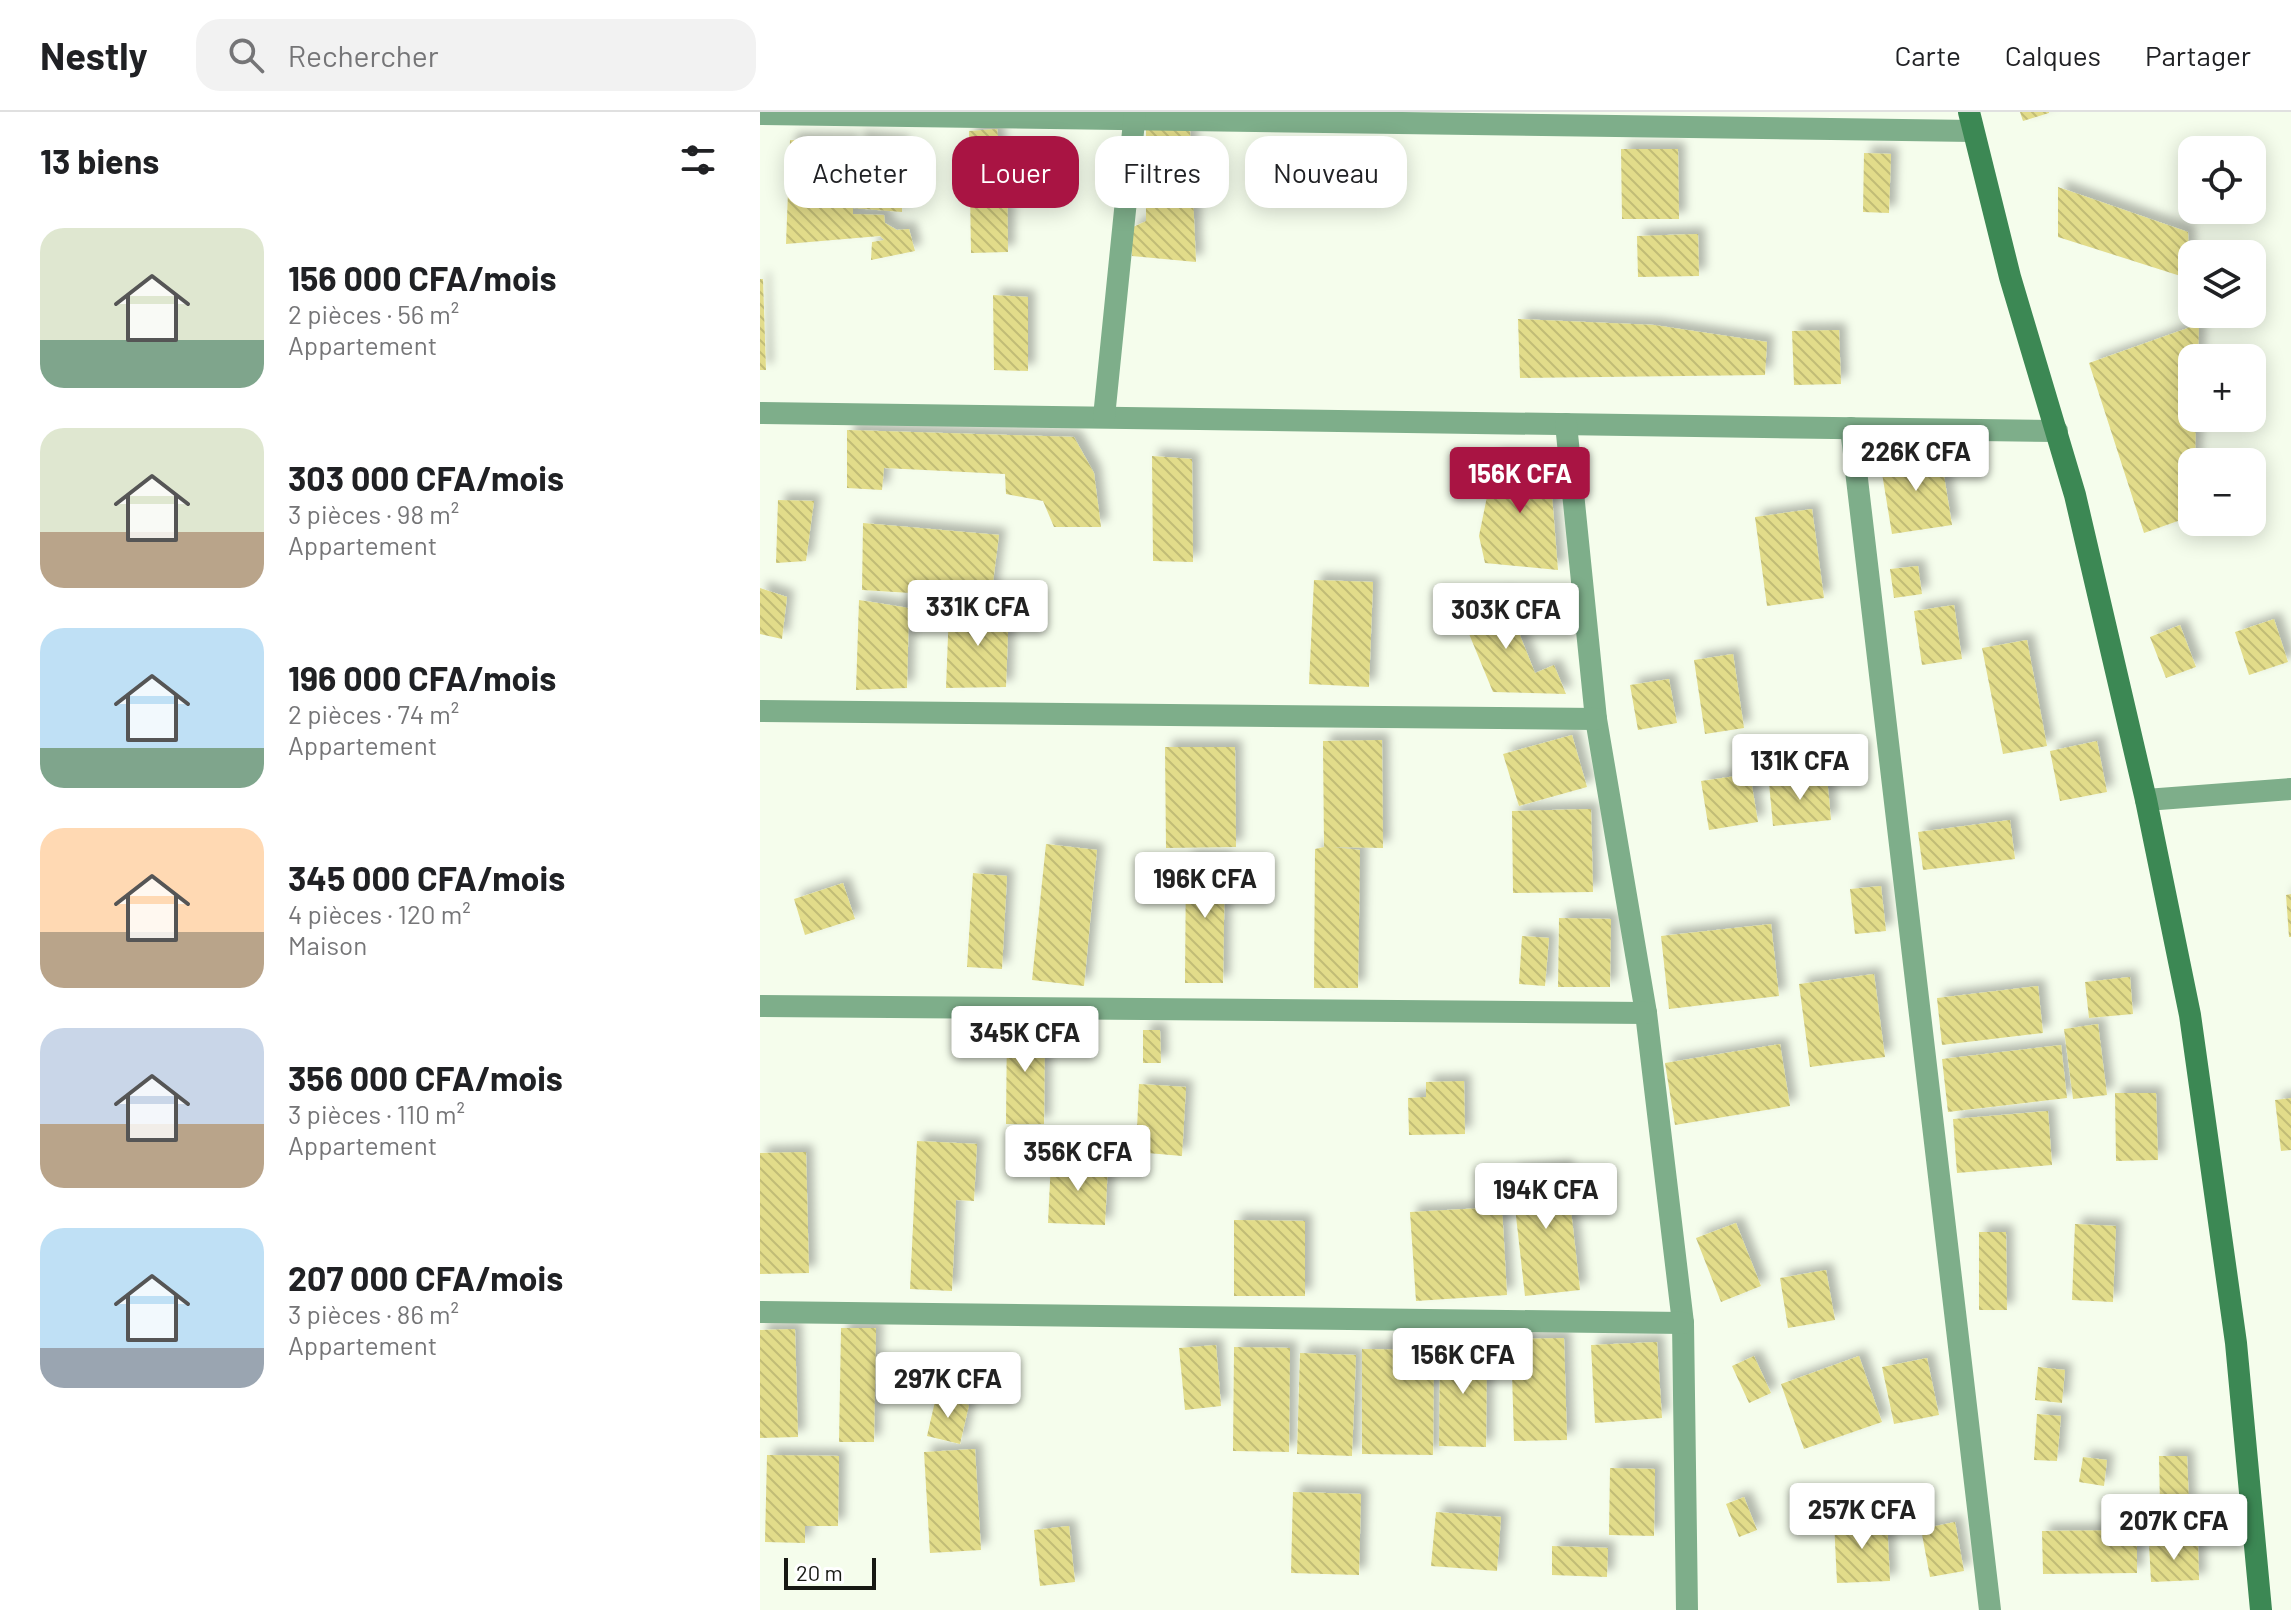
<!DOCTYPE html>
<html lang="fr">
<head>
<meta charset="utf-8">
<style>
	body { margin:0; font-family:Barlow,sans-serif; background:#f2f2f2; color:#202124; height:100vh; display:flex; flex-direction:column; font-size:30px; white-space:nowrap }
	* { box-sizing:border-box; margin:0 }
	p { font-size:26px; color:#757577 }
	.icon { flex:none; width:44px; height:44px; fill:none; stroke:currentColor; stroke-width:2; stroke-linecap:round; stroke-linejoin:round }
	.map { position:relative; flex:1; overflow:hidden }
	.drawer { display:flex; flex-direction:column; background:#fff; width:760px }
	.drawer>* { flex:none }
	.top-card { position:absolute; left:24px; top:24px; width:760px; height:72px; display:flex; gap:16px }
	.buttons { position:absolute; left:1418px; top:24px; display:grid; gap:16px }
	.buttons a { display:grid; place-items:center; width:88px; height:88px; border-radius:16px; background:#fff; box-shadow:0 4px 20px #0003; font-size:40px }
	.scale { position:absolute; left:24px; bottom:20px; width:92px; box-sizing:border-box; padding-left:8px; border:4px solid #171913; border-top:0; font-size:22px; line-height:28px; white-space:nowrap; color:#171913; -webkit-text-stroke:6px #fff; paint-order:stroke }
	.price { position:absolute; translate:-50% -68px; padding:0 18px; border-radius:8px; background:#fff; color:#222; font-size:26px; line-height:52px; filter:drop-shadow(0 2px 4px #0008) }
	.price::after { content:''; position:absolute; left:50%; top:48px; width:24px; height:18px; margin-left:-12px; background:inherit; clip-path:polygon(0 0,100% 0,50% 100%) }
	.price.selected { background:#a91443; color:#fff }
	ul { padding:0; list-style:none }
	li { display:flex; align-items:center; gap:24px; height:200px; padding:0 40px }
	li span { display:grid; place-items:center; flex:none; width:224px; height:160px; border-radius:24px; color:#555 }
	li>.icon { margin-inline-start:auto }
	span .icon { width:96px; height:96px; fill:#fffc; stroke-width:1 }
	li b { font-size:34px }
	h2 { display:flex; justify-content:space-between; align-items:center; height:96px; padding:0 40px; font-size:34px }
	.chip { padding:0 28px; border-radius:24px; background:#fff; box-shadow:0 4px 20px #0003; font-size:28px; line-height:72px }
	.chip.selected { background:#a91443; color:#fff }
	header { display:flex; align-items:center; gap:48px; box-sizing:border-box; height:112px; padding:0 40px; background:#fff; border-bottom:2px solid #e0e0e0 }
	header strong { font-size:38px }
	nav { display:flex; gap:44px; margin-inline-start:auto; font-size:28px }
	.search { width:560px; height:72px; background:#f2f2f2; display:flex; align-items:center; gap:20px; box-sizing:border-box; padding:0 28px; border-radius:24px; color:#757577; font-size:30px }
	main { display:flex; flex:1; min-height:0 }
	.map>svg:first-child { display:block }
</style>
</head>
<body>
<header>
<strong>Nestly</strong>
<div class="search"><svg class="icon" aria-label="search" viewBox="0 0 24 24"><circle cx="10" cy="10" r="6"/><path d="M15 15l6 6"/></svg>Rechercher</div>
<nav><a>Carte</a><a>Calques</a><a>Partager</a></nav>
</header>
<main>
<section class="drawer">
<h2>13 biens<svg class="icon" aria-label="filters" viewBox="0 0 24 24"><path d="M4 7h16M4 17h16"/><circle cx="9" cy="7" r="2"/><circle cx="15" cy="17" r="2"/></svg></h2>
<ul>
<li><span style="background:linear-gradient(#dfe7d0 70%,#7fa58c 0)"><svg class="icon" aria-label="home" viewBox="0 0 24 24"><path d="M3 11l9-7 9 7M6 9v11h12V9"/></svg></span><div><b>156 000 CFA/mois</b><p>2 pièces · 56 m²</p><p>Appartement</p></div></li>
<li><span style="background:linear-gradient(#dfe7d0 65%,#b9a48a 0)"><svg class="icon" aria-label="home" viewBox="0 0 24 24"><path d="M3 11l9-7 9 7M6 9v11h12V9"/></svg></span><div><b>303 000 CFA/mois</b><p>3 pièces · 98 m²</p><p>Appartement</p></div></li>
<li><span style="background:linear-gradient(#bfe0f5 75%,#7fa58c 0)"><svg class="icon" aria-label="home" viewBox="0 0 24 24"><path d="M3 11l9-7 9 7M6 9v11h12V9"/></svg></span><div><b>196 000 CFA/mois</b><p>2 pièces · 74 m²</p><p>Appartement</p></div></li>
<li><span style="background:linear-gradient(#ffd9b3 65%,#b9a48a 0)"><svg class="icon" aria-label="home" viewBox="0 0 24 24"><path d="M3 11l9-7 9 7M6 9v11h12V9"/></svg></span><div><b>345 000 CFA/mois</b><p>4 pièces · 120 m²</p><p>Maison</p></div></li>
<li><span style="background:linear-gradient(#c9d6e8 60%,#b9a48a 0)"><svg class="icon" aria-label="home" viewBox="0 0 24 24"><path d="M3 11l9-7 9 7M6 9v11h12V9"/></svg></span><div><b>356 000 CFA/mois</b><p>3 pièces · 110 m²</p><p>Appartement</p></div></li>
<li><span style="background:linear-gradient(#bfe0f5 75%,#9aa5b1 0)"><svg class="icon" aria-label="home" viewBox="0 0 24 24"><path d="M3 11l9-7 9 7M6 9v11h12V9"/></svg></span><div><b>207 000 CFA/mois</b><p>3 pièces · 86 m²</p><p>Appartement</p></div></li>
</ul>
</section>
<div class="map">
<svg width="1531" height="1498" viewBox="0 0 1531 1498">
	<defs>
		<pattern id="building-back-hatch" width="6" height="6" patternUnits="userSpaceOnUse" patternTransform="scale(2)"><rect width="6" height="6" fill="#e2dc8a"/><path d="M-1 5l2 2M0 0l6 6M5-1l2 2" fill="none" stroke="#c1bc76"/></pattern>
		<filter id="shadow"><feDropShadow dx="7" dy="-7" stdDeviation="4" flood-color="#0004"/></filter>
	</defs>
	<rect width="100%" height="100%" fill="#f5fdec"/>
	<!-- building -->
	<g fill="url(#building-back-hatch)" filter="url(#shadow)">
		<polygon points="1260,0 1289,0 1289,1 1263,9"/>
		<polygon points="386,15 430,18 436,150 372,144 371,116 386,109"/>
		<polygon points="237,17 240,40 247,40 248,140 211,141 209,19"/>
		<polygon points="97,26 142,31 142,100 93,96 93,102 124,103 125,111 137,118 149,117 155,139 111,148 112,130 124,128 120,124 26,132 30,28 92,29 93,77"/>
		<polygon points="861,37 918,37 919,107 862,107"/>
		<polygon points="1104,41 1131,42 1129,101 1103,100"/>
		<polygon points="1298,75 1428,120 1430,167 1298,125"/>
		<polygon points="938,122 939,164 878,165 877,124"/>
		<polygon points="0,167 3,167 6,258 0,258"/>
		<polygon points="233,183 268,185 268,259 234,258"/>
		<polygon points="758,207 894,213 1007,230 1005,263 760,266"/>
		<polygon points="1439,212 1438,246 1432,246 1432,306 1436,306 1435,350 1432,350 1432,404 1384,421 1329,251"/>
		<polygon points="1079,218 1081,272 1034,273 1032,219"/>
		<polygon points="87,318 314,325 334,361 341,415 294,415 283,389 246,382 245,362 124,356 122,378 87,376"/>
		<polygon points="1180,339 1192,413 1132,422 1120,349"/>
		<polygon points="392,344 432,347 433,450 393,449"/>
		<polygon points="735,345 789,346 798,458 725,451 719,424"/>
		<polygon points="18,388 54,389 46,449 16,451"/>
		<polygon points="1052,397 1064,486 1007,494 995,405"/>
		<polygon points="103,411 239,423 231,486 102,478"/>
		<polygon points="1158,454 1162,482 1134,486 1130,457"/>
		<polygon points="554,468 613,470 609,575 549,572"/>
		<polygon points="0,476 27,485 22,527 0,522"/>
		<polygon points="744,483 775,561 794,553 806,582 733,580 700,500"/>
		<polygon points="99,488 149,496 147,576 96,578"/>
		<polygon points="249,493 246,575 186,576 189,498"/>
		<polygon points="1194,493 1202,547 1162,553 1154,499"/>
		<polygon points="1514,507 1528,550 1489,563 1475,520"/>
		<polygon points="1420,513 1436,555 1406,566 1390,525"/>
		<polygon points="1267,528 1287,634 1243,642 1222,536"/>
		<polygon points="973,542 984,616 945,622 934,548"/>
		<polygon points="909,567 917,611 878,618 870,573"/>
		<polygon points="812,623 827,675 759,694 743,642"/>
		<polygon points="622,628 623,736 573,735 600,738 598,876 554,876 555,737 564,735 563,629"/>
		<polygon points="1337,629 1347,680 1300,689 1290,639"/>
		<polygon points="405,635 475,635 476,735 406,736"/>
		<polygon points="990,662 998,710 949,718 941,669"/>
		<polygon points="1067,665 1071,708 1013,714 1009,671"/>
		<polygon points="831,697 833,780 753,781 752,699"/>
		<polygon points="1250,708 1255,747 1163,758 1158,720"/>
		<polygon points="286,732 337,738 324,874 272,868"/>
		<polygon points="426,746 465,747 463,871 425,871"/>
		<polygon points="213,761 247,764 242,857 207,855"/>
		<polygon points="83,771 95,807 45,823 34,787"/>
		<polygon points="1121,774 1126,819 1095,822 1090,777"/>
		<polygon points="1531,782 1531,825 1529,825 1526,783"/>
		<polygon points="799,806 851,807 850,875 798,875"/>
		<polygon points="1011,812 1019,884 909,897 901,824"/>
		<polygon points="762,824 789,826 785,874 759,872"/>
		<polygon points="1114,862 1125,945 1050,955 1039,872"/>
		<polygon points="1370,865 1373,902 1329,906 1325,870"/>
		<polygon points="1278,874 1283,921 1182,933 1177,886"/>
		<polygon points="247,912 285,913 284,1012 246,1012"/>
		<polygon points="1338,912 1347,983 1313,987 1304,917"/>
		<polygon points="383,918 400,918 401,951 383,951"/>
		<polygon points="1020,932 1030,994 915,1013 905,951"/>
		<polygon points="1301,933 1307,986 1188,1000 1182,947"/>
		<polygon points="704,969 705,1022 649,1023 648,986 666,985 666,970"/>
		<polygon points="379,972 426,975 422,1044 376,1040"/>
		<polygon points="1355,981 1396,981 1398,1048 1356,1049"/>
		<polygon points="1531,986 1531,1038 1521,1039 1515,988"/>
		<polygon points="1288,999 1292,1053 1197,1061 1193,1007"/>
		<polygon points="157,1029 217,1032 214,1089 196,1088 192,1179 150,1177"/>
		<polygon points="46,1040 49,1161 0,1162 0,1041"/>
		<polygon points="291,1049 348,1052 345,1113 288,1111"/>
		<polygon points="806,1054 820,1178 765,1184 751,1060"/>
		<polygon points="742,1095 747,1183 656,1189 650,1100"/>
		<polygon points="474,1108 545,1109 545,1184 474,1184"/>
		<polygon points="976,1111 1001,1174 961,1190 936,1126"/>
		<polygon points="1315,1112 1356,1114 1353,1190 1312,1188"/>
		<polygon points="1219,1120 1246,1120 1247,1198 1219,1198"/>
		<polygon points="1066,1158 1075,1208 1028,1216 1020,1166"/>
		<polygon points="81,1216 116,1216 114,1330 79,1330"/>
		<polygon points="35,1217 38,1325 0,1326 0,1218"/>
		<polygon points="804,1226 807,1328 754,1329 751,1227"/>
		<polygon points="897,1230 902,1306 835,1311 831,1233"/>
		<polygon points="680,1232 727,1233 726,1335 679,1334"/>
		<polygon points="456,1233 461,1294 425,1298 419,1236"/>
		<polygon points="474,1235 530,1236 529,1340 473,1339"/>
		<polygon points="602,1237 674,1238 673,1343 602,1342"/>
		<polygon points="540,1241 596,1243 592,1344 537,1342"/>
		<polygon points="994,1244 1011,1281 989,1291 972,1254"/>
		<polygon points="1099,1244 1122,1310 1044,1337 1021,1272"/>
		<polygon points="1167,1246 1179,1303 1134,1312 1122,1255"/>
		<polygon points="1278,1255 1305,1258 1302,1291 1275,1288"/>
		<polygon points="176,1285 209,1293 200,1332 167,1324"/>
		<polygon points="1277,1302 1301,1304 1297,1349 1274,1348"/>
		<polygon points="215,1337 221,1438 170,1441 164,1340"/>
		<polygon points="7,1343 79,1344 78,1414 45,1414 45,1431 5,1430"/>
		<polygon points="1399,1344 1427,1344 1429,1392 1400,1393"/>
		<polygon points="1323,1345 1347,1348 1344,1374 1319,1370"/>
		<polygon points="850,1356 895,1357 894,1424 849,1423"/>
		<polygon points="533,1380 601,1382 599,1463 531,1461"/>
		<polygon points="984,1385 997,1418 979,1425 966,1392"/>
		<polygon points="676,1400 741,1405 737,1459 671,1454"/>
		<polygon points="1127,1407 1130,1469 1077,1471 1074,1409"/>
		<polygon points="1195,1410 1204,1459 1170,1465 1161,1417"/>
		<polygon points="309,1414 315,1470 280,1474 274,1418"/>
		<polygon points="1377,1418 1377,1461 1283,1462 1282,1419"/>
		<polygon points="1438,1430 1439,1468 1391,1470 1389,1432"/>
		<polygon points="792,1434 848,1436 847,1465 792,1463"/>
	</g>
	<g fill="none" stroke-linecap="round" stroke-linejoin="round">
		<!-- minor -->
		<g stroke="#7eae8a" stroke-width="22">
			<polyline points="0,2 1213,19"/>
			<polyline points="0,301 1297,319"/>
			<polyline points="344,305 375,0"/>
			<polyline points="806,312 836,607 886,901 923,1211 927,1498"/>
			<polyline points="1091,316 1230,1498"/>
			<polyline points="0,599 836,607"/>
			<polyline points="1386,688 1531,677"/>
			<polyline points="0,894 886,901"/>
			<polyline points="0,1200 923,1211"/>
		</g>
		<!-- secondary -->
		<polyline stroke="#3c8854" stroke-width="22" points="1209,0 1250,165 1315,383 1386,688 1430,903 1476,1231 1501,1498"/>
	</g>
</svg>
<div class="buttons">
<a><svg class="icon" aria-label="locate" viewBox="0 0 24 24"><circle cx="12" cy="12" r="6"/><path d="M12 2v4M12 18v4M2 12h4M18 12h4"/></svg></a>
<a><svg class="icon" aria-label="layers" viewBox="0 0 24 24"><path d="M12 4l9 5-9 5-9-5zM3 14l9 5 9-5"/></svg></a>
<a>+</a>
<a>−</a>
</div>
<div class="scale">20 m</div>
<b class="price" style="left:1156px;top:381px">226K CFA</b>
<b class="price selected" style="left:760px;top:403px">156K CFA</b>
<b class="price" style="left:218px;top:536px">331K CFA</b>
<b class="price" style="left:746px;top:539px">303K CFA</b>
<b class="price" style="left:1040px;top:690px">131K CFA</b>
<b class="price" style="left:445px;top:808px">196K CFA</b>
<b class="price" style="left:265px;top:962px">345K CFA</b>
<b class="price" style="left:318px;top:1081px">356K CFA</b>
<b class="price" style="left:786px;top:1119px">194K CFA</b>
<b class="price" style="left:703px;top:1284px">156K CFA</b>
<b class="price" style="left:188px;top:1308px">297K CFA</b>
<b class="price" style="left:1102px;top:1439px">257K CFA</b>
<b class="price" style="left:1414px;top:1450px">207K CFA</b>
<div class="top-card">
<a class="chip">Acheter</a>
<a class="chip selected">Louer</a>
<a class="chip">Filtres</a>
<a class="chip">Nouveau</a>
</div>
</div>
</main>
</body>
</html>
